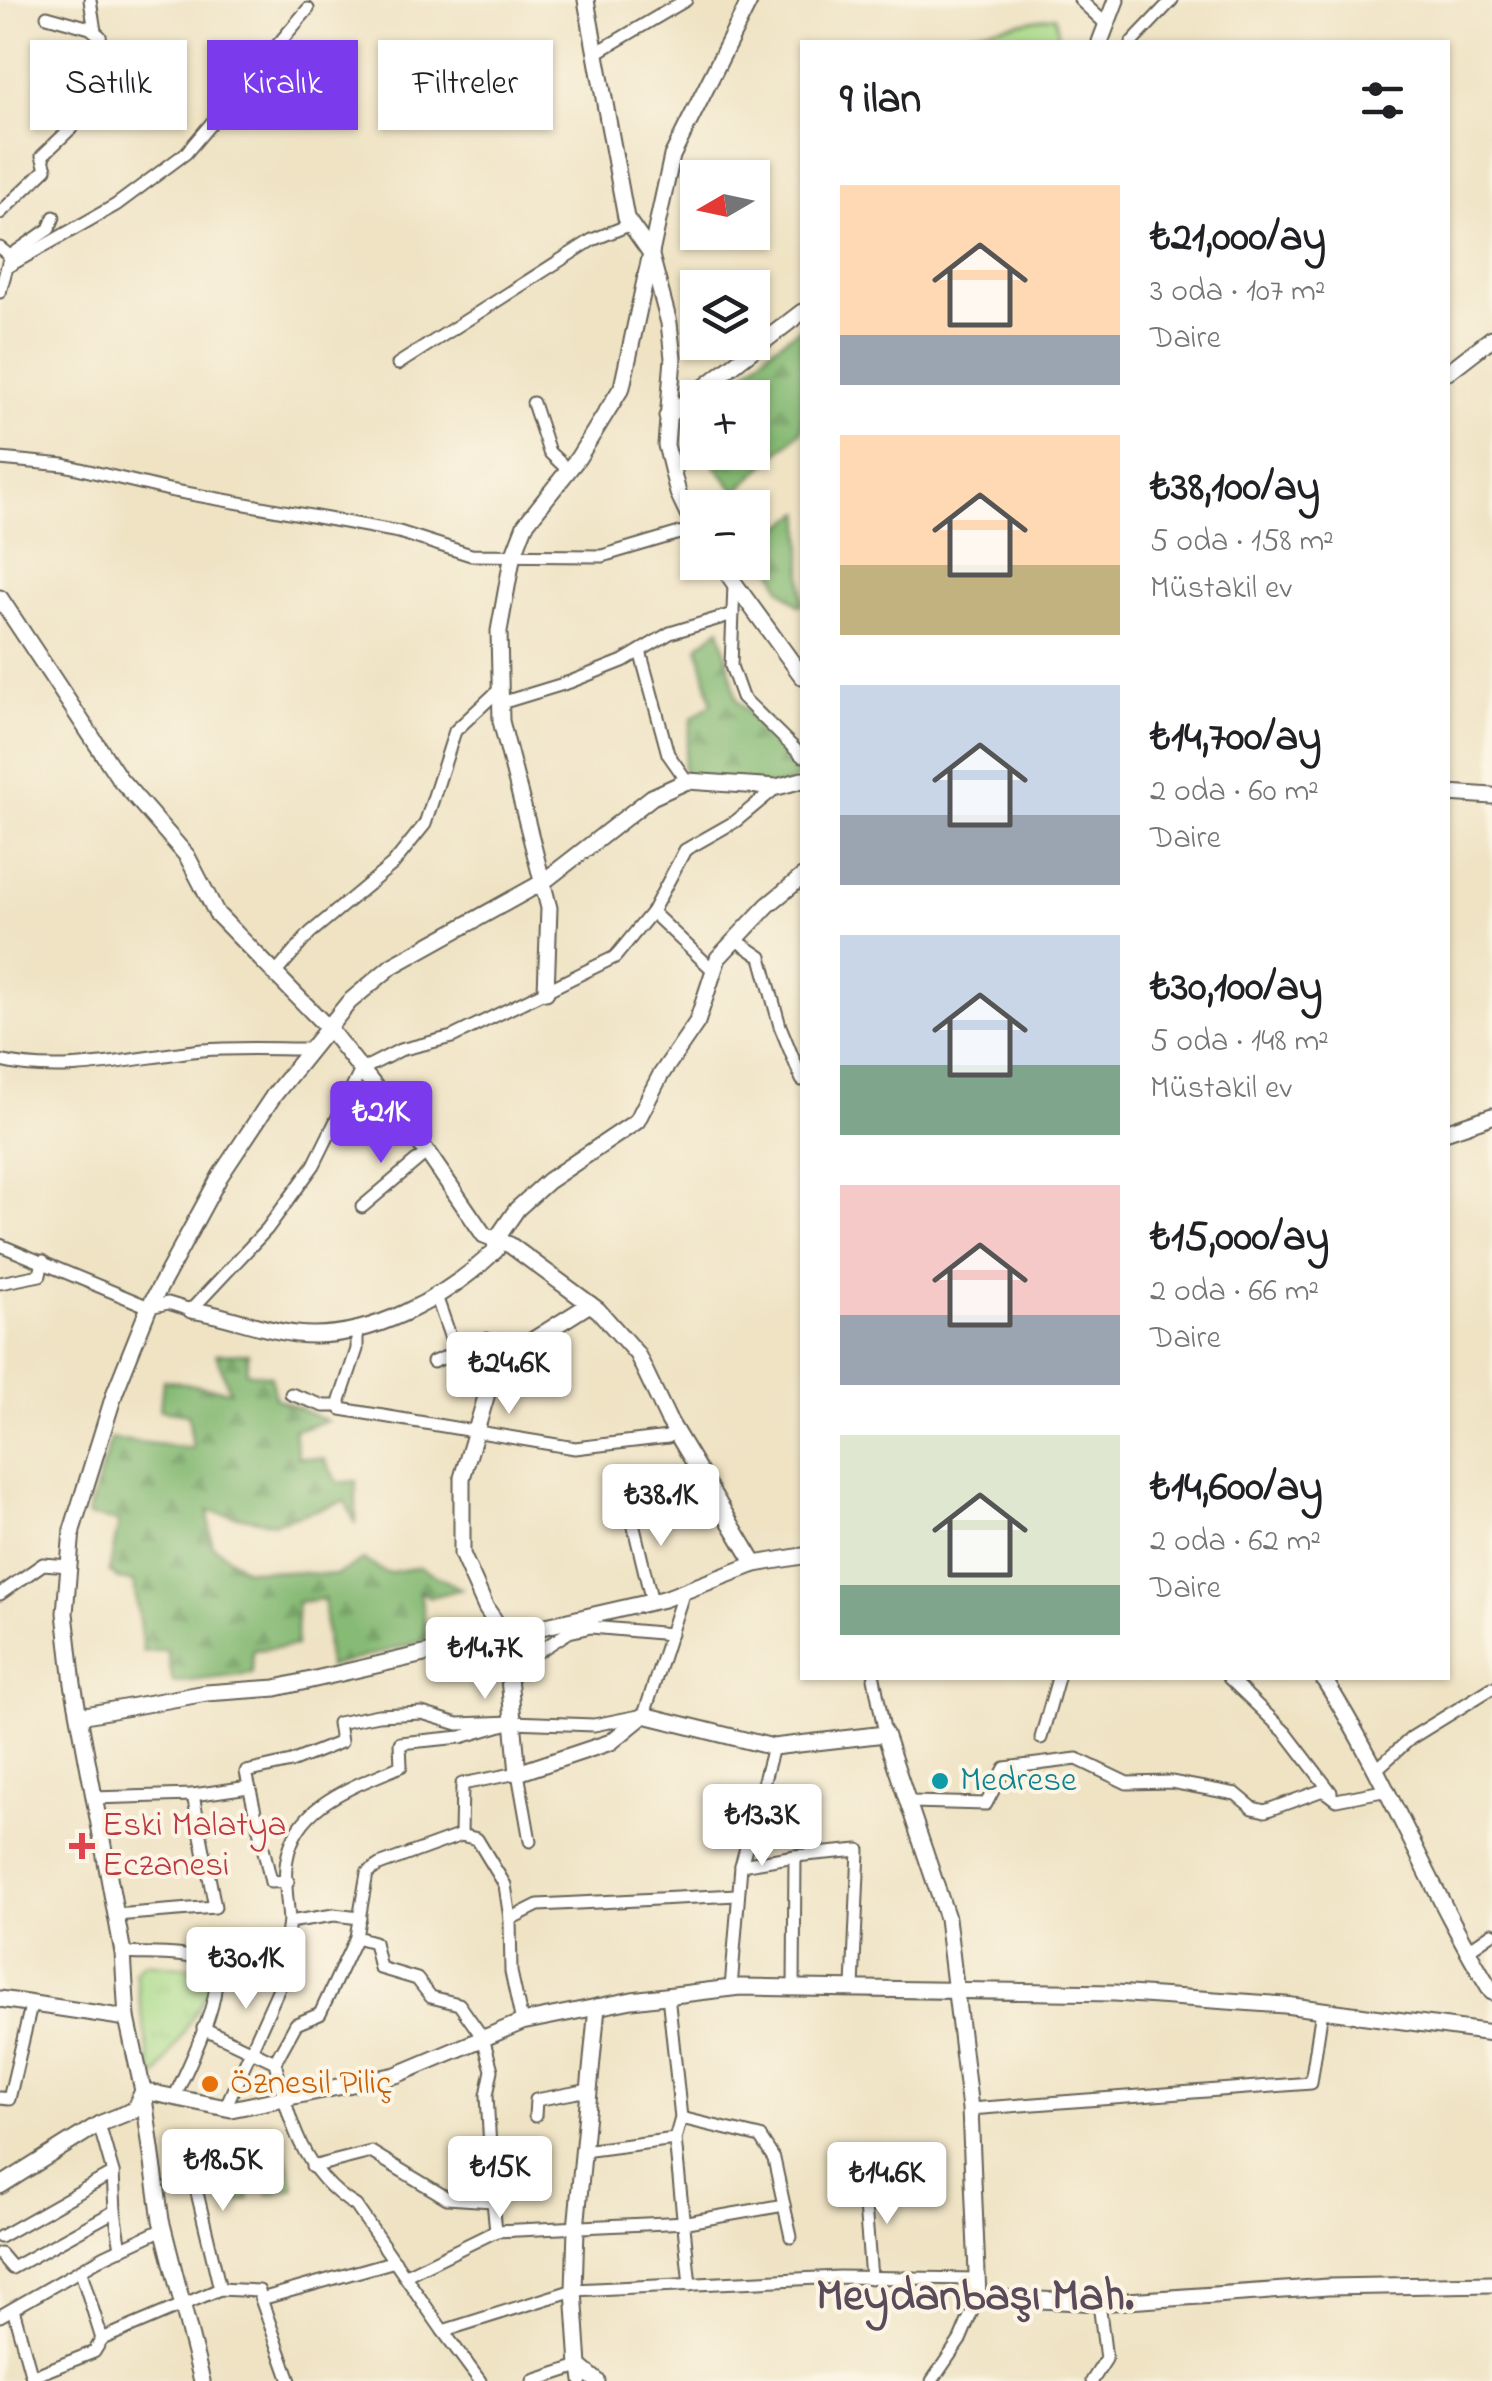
<!DOCTYPE html>
<html lang="tr">
<head>
<meta charset="utf-8">
<style>
	body { margin:0; font-family:"Indie Flower",sans-serif; background:#f2f2f2; color:#202124; height:100vh; display:flex; flex-direction:column; font-size:38px; white-space:nowrap }
	* { box-sizing:border-box; margin:0 }
	p { font-size:32px; color:#757577 }
	.icon { flex:none; width:55px; height:55px; fill:none; stroke:currentColor; stroke-width:2; stroke-linecap:round; stroke-linejoin:round }
	.map { position:relative; flex:1; overflow:hidden }
	.side { position:absolute; left:800px; top:40px; width:650px; height:1640px; display:flex; flex-direction:column; background:#fff; border-radius:0px; box-shadow:0 2px 8px #0004 }
	.side>* { flex:none }
	.guide { position:absolute; left:30px; top:40px; width:620px; height:90px; display:flex; gap:20px }
	.needle { width:65px; rotate:261deg }
	.tools { position:absolute; left:680px; top:160px; display:grid; gap:20px }
	.tools a { display:grid; place-items:center; width:90px; height:90px; border-radius:0px; background:#fff; box-shadow:0 2px 8px #0004; font-size:50px }
	.price { position:absolute; translate:-50% -85px; padding:0 22px; border-radius:10px; background:#fff; color:#222; font-size:32px; line-height:65px; filter:drop-shadow(0 2px 5px #0008) }
	.price::after { content:''; position:absolute; left:50%; top:60px; width:30px; height:22px; margin-left:-15px; background:inherit; clip-path:polygon(0 0,100% 0,50% 100%) }
	.price.on { background:#7c3aed; color:#fff }
	ul { padding:0; list-style:none }
	li { display:flex; align-items:center; gap:30px; height:250px; padding:0 40px }
	li span { display:grid; place-items:center; flex:none; width:280px; height:200px; border-radius:0px; color:#555 }
	li>.icon { margin-inline-start:auto }
	span .icon { width:120px; height:120px; fill:#fffc; stroke-width:1 }
	li b { font-size:42px }
	h2 { display:flex; justify-content:space-between; align-items:center; height:120px; padding:0 40px; font-size:42px }
	.pill { padding:0 35px; border-radius:0px; background:#fff; box-shadow:0 2px 8px #0004; font-size:35px; line-height:90px }
	.pill.on { background:#7c3aed; color:#fff }
	.map>svg:first-child { display:block }
</style>
</head>
<body>
<div class="map">
<svg width="1492" height="2381" viewBox="0 0 1492 2381">
	<defs>
		<pattern id="grass-dots" width="8" height="8" patternUnits="userSpaceOnUse" patternTransform="scale(2.5)"><rect width="8" height="8" fill="#a8da89"/><path d="M2 2h.1M6 6h.1" fill="none" stroke="#90ba76" stroke-width="1.8" stroke-linecap="round"/></pattern>
		<pattern id="forest-firs" width="22" height="20" patternUnits="userSpaceOnUse" patternTransform="scale(2.5)"><rect width="22" height="20" fill="#86ba75"/><path d="M5 1l3.5 6h-7zM16 11l3.5 6h-7z" fill="#739f65"/></pattern>
		<pattern id="park-tufts" width="24" height="20" patternUnits="userSpaceOnUse" patternTransform="scale(2.5)"><rect width="24" height="20" fill="#a8da89"/><path d="M3 7l-1-3M5 7V3M7 7l1-3M15 17l-1-3M17 17v-4M19 17l1-3" fill="none" stroke="#90ba76"/></pattern>
	</defs>
	<rect width="100%" height="100%" fill="#fcf5e5"/>
	<filter id="ink" filterUnits="userSpaceOnUse"><feTurbulence type="fractalNoise" baseFrequency=".01" numOctaves="2"/><feDisplacementMap in="SourceGraphic" scale="20" xChannelSelector="R" yChannelSelector="G"/><feConvolveMatrix kernelMatrix="1 2 1 2 8 2 1 2 1" color-interpolation-filters="sRGB"/></filter>
	<filter id="wash" filterUnits="userSpaceOnUse"><feTurbulence type="fractalNoise" baseFrequency=".0048" numOctaves="4" result="noise"/><feDisplacementMap in="SourceGraphic" scale="40" xChannelSelector="R" yChannelSelector="G"/><feGaussianBlur stdDeviation="2.25" result="paint"/><feColorMatrix in="noise" values="0 0 0 0 0 0 0 0 0 0 0 0 0 0 0 0 0 1.4 0 .05"/><feComposite in="paint" operator="in"/></filter>
	<g filter="url(#wash)">
		<rect width="100%" height="100%" fill="#efe3c4"/>
		<!-- grass -->
		<g fill="url(#grass-dots)" stroke="#627b52" stroke-width="2.5">
			<polygon points="281,2133 294,2189 269,2194 257,2139"/>
			<polygon points="237,2143 249,2199 226,2204 214,2148"/>
		</g>
		<!-- forest -->
		<g fill="url(#forest-firs)" stroke="#516b48" stroke-width="2.5">
			<polygon points="802,327 802,430 736,492 705,453 752,452 752,398 720,397 769,350"/>
			<polygon points="802,512 802,604 798,605 780,588 762,540"/>
			<polygon points="720,628 737,700 785,752 802,761 802,777 777,787 687,781 683,766 692,718 712,703 698,646"/>
			<polygon points="248,1353 246,1372 271,1376 275,1398 327,1421 294,1430 298,1457 324,1459 338,1483 356,1481 356,1524 345,1501 274,1523 208,1511 212,1545 244,1569 336,1575 363,1560 387,1573 419,1567 462,1589 430,1597 420,1591 427,1640 328,1667 324,1599 297,1602 296,1646 253,1650 252,1674 173,1683 167,1650 143,1652 134,1582 119,1580 109,1571 119,1522 87,1516 111,1439 193,1448 188,1414 160,1410 163,1380 230,1391 216,1354"/>
		</g>
		<!-- park -->
		<polygon fill="url(#park-tufts)" stroke="#627b52" stroke-width="2.5" points="144,1963 203,1969 210,1978 207,1993 157,2076 152,2074 135,1972"/>
		<!-- pitch -->
		<polygon fill="#a8da89" stroke="#627b52" stroke-width="2.5" points="1055,16 1060,42 917,42"/>
	</g>
	<g filter="url(#ink)">
		<g fill="none" stroke-linecap="round" stroke-linejoin="round">
			<defs>
				<g id="minor">
					<polyline points="90,0 95,31"/>
					<polyline points="1080,0 1107,25"/>
					<polyline points="1132,42 1172,0"/>
					<polyline points="596,53 686,0"/>
					<polyline points="0,213 46,169 42,156 111,90 100,36 90,28 47,16"/>
					<polyline points="0,248 10,256 0,292"/>
					<polyline points="10,256 49,229 54,217"/>
					<polyline points="7,267 116,205 186,153 308,9"/>
					<polyline points="398,364 592,240 629,225"/>
					<polyline points="533,403 549,452 568,470"/>
					<polyline points="0,459 64,465 169,490 399,532 471,555 602,556 693,529"/>
					<polyline points="734,584 731,666 742,697 802,756"/>
					<polyline points="640,651 668,754 687,781"/>
					<polyline points="501,703 570,682 623,661 670,633 733,614"/>
					<polyline points="652,912 713,970"/>
					<polyline points="736,940 761,957 780,1026 802,1080"/>
					<polyline points="275,974 310,933 393,864 425,824 455,731 501,688"/>
					<path d="M0,1061c66,16 136,-4 202,-11 36,-3 73,-1 109,-1"/>
					<polyline points="362,1207 427,1152"/>
					<polyline points="0,1245 149,1307 168,1303 191,1310 267,1229 314,1165 361,1070 400,1050 452,1037 615,957 652,912 685,850 736,821 777,787"/>
					<polyline points="0,1283 40,1275 43,1261"/>
					<polyline points="357,1329 357,1349 340,1400 341,1409 575,1448 668,1437 675,1430"/>
					<polyline points="456,1353 487,1339"/>
					<polyline points="433,1362 456,1353 435,1293"/>
					<polyline points="291,1394 324,1406 339,1406"/>
					<polyline points="629,1507 652,1602"/>
					<polyline points="0,1594 43,1564 69,1566"/>
					<polyline points="507,1659 536,1653 569,1632 591,1627 671,1634"/>
					<polyline points="874,1678 885,1734"/>
					<polyline points="1229,1678 1286,1733 1331,1792"/>
					<polyline points="512,1722 594,1725 644,1715 684,1591"/>
					<polyline points="1041,1738 1058,1678"/>
					<polyline points="1378,1768 1411,1738 1492,1688"/>
					<polyline points="193,1795 249,1787"/>
					<polyline points="93,1798 193,1795 215,1907 116,1915"/>
					<polyline points="911,1802 986,1804 1005,1768 1077,1759 1127,1783 1171,1782 1236,1794 1253,1808 1265,1811 1323,1790 1336,1800 1388,1790"/>
					<polyline points="461,1835 462,1784 518,1773 530,1841"/>
					<polyline points="795,1856 859,1850 853,1987"/>
					<polyline points="741,1865 795,1856 794,1987"/>
					<path d="M288,1881l-17,1 -25,-110 45,-10 50,-20 -3,-19 40,-8 44,-2 36,11 54,-2 -51,15 -61,6 1,23c-45,20 -104,36 -114,93 -4,19 1,43 2,63l45,-7 26,3"/>
					<polyline points="1466,1951 1492,1933"/>
					<path d="M123,1953c24,2 63,-2 85,10 27,15 -24,112 -34,135"/>
					<polyline points="731,1988 741,1866 773,1747"/>
					<polyline points="522,2022 511,1972 510,1919 538,1905 737,1895"/>
					<path d="M203,2028l72,34c14,58 27,111 81,144l87,125 131,-41 265,-13 139,2"/>
					<polyline points="275,2062 296,2024 320,2014 356,1937 367,1873 379,1865 461,1835 477,1839 505,1885 510,1919"/>
					<polyline points="0,2098 9,2099 31,2006"/>
					<polyline points="225,2108 279,1988 289,1922"/>
					<polyline points="970,2109 1311,2083 1322,2010"/>
					<polyline points="535,2116 536,2100 589,2090"/>
					<polyline points="675,2139 690,2285"/>
					<polyline points="191,2145 194,2180 220,2289"/>
					<polyline points="583,2151 675,2139 681,2118 668,1995"/>
					<polyline points="312,2167 371,2152 447,2198 493,2201 487,2095 492,2070 483,2038 459,2004 431,1997 417,1979 380,1968 374,1942 356,1937"/>
					<polyline points="113,2173 115,2211"/>
					<polyline points="863,2181 871,2278"/>
					<polyline points="493,2201 496,2231 687,2222 784,2205 774,2159 760,2137 681,2118"/>
					<polyline points="784,2205 791,2237"/>
					<polyline points="0,2237 113,2173 99,2124"/>
					<polyline points="0,2254 12,2268 115,2211 121,2249"/>
					<polyline points="81,2272 102,2339 220,2289 259,2291 261,2299"/>
					<polyline points="406,2275 496,2231"/>
					<polyline points="13,2309 33,2381"/>
					<polyline points="0,2316 105,2256 163,2229"/>
					<polyline points="443,2331 480,2381"/>
					<polyline points="33,2376 94,2352 102,2339"/>
					<polyline points="290,2381 261,2299 395,2261"/>
					<polyline points="533,2381 579,2366 581,2381"/>
					<polyline points="932,2381 960,2340 978,2297"/>
					<polyline points="1092,2381 1106,2359 1099,2303"/>
				</g>
				<g id="tertiary">
					<polyline points="586,0 626,218 650,252 669,323 673,358 666,445 678,493 698,535"/>
					<polyline points="1100,42 1116,0"/>
					<polyline points="1448,372 1492,338"/>
					<polyline points="667,416 802,312"/>
					<polyline points="719,562 802,676"/>
					<polyline points="0,598 119,778 187,856 217,914 328,1028 427,1152 484,1235 510,1245 598,1310 637,1354 668,1419 755,1564"/>
					<polyline points="1448,793 1492,796"/>
					<polyline points="546,992 549,908 501,721 499,631 512,559 525,525 578,458 622,387 672,156 750,0"/>
					<polyline points="1448,1131 1492,1116"/>
					<polyline points="590,1304 525,1345 499,1377 491,1380 462,1478 462,1554 486,1608 505,1636 518,1773 611,1742 644,1715 773,1747 885,1734 947,1918 970,2109 978,2297 1099,2303 1328,2287 1492,2284"/>
					<path d="M191,1310c36,5 69,20 105,24 72,8 150,-36 200,-84l-1,-9 22,-32 31,-28 89,-60 23,-45 37,-54 21,-64 50,-53 34,-28"/>
					<path d="M1323,1678c65,100 106,212 169,314"/>
					<polyline points="80,1716 206,1693 276,1688 664,1599 755,1564 802,1556"/>
					<polyline points="0,1999 127,2018"/>
					<polyline points="0,2186 99,2124 134,2110 143,2091 231,2109 396,2075 522,2022 632,2000 740,1987 1115,1993 1285,2005 1492,2033"/>
					<polyline points="202,2381 161,2220 143,2091 127,2018 123,1953 73,1684 65,1613 72,1530 115,1392 149,1307 220,1176 274,1095 349,1002 392,966 543,882 652,797 687,781 777,787 802,780"/>
					<polyline points="597,2381 579,2366 574,2290 576,2229 597,2007"/>
				</g>
			</defs>
			<!-- minor casing -->
			<use href="#minor" stroke="#666257" stroke-width="15"/>
			<!-- tertiary casing -->
			<use href="#tertiary" stroke="#666257" stroke-width="19"/>
			<!-- minor -->
			<use href="#minor" stroke="#fff" stroke-width="11"/>
			<!-- tertiary -->
			<use href="#tertiary" stroke="#fff" stroke-width="15"/>
		</g>
	</g>
	<!-- markers -->
	<circle fill="#0f9aa8" stroke="#fcf5e5" stroke-width="4" cx="940" cy="1781" r="10"/>
	<path fill="#e0444e" stroke="#fcf5e5" stroke-width="4" d="M77 1831h10v10h10v10h-10v10h-10v-10h-10v-10h10z"/>
	<circle fill="#e8710a" stroke="#fcf5e5" stroke-width="4" cx="210" cy="2084" r="10"/>
	<g text-anchor="middle" dominant-baseline="central" stroke-width="8" stroke-linejoin="round" paint-order="stroke">
		<!-- culture labels -->
		<g font-size="35" fill="#0d838f" stroke="#fcf5e5" text-anchor="start">
			<text x="960" y="1781">Medrese</text>
		</g>
		<!-- health labels -->
		<g font-size="35" fill="#be3a42" stroke="#fcf5e5" text-anchor="start">
			<text x="102" y="1826">Eski Malatya<tspan x="102" dy="40">Eczanesi</tspan></text>
		</g>
		<!-- food labels -->
		<g font-size="35" fill="#c56008" stroke="#fcf5e5" text-anchor="start">
			<text x="230" y="2084">Öznesil Piliç</text>
		</g>
		<!-- district labels -->
		<g font-size="45" font-weight="bold" fill="#5a4a5a" stroke="#fcf5e5">
			<text x="975" y="2298">Meydanbaşı Mah.</text>
		</g>
	</g>
</svg>
<div class="tools">
<a><svg class="needle" viewBox="-14 -14 28 28"><path d="M0-13l5 13h-10z" fill="#e53935"/><path d="M0 13l5-13h-10z" fill="#757577"/></svg></a>
<a><svg class="icon" aria-label="layers" viewBox="0 0 24 24"><path d="M12 4l9 5-9 5-9-5zM3 14l9 5 9-5"/></svg></a>
<a>+</a>
<a>−</a>
</div>
<b class="price on" style="left:381px;top:1166px">₺21K</b>
<b class="price" style="left:509px;top:1417px">₺24.6K</b>
<b class="price" style="left:661px;top:1549px">₺38.1K</b>
<b class="price" style="left:485px;top:1702px">₺14.7K</b>
<b class="price" style="left:762px;top:1869px">₺13.3K</b>
<b class="price" style="left:246px;top:2012px">₺30.1K</b>
<b class="price" style="left:223px;top:2214px">₺18.5K</b>
<b class="price" style="left:500px;top:2221px">₺15K</b>
<b class="price" style="left:887px;top:2227px">₺14.6K</b>
<div class="guide">
<a class="pill">Satılık</a>
<a class="pill on">Kiralık</a>
<a class="pill">Filtreler</a>
</div>
<section class="side">
<h2>9 ilan<svg class="icon" aria-label="filters" viewBox="0 0 24 24"><path d="M4 7h16M4 17h16"/><circle cx="9" cy="7" r="2"/><circle cx="15" cy="17" r="2"/></svg></h2>
<ul>
<li><span style="background:linear-gradient(#ffd9b3 75%,#9aa5b1 0)"><svg class="icon" aria-label="home" viewBox="0 0 24 24"><path d="M3 11l9-7 9 7M6 9v11h12V9"/></svg></span><div><b>₺21,000/ay</b><p>3 oda · 107 m²</p><p>Daire</p></div></li>
<li><span style="background:linear-gradient(#ffd9b3 65%,#c2b280 0)"><svg class="icon" aria-label="home" viewBox="0 0 24 24"><path d="M3 11l9-7 9 7M6 9v11h12V9"/></svg></span><div><b>₺38,100/ay</b><p>5 oda · 158 m²</p><p>Müstakil ev</p></div></li>
<li><span style="background:linear-gradient(#c9d6e8 65%,#9aa5b1 0)"><svg class="icon" aria-label="home" viewBox="0 0 24 24"><path d="M3 11l9-7 9 7M6 9v11h12V9"/></svg></span><div><b>₺14,700/ay</b><p>2 oda · 60 m²</p><p>Daire</p></div></li>
<li><span style="background:linear-gradient(#c9d6e8 65%,#7fa58c 0)"><svg class="icon" aria-label="home" viewBox="0 0 24 24"><path d="M3 11l9-7 9 7M6 9v11h12V9"/></svg></span><div><b>₺30,100/ay</b><p>5 oda · 148 m²</p><p>Müstakil ev</p></div></li>
<li><span style="background:linear-gradient(#f6c9c9 65%,#9aa5b1 0)"><svg class="icon" aria-label="home" viewBox="0 0 24 24"><path d="M3 11l9-7 9 7M6 9v11h12V9"/></svg></span><div><b>₺15,000/ay</b><p>2 oda · 66 m²</p><p>Daire</p></div></li>
<li><span style="background:linear-gradient(#dfe7d0 75%,#7fa58c 0)"><svg class="icon" aria-label="home" viewBox="0 0 24 24"><path d="M3 11l9-7 9 7M6 9v11h12V9"/></svg></span><div><b>₺14,600/ay</b><p>2 oda · 62 m²</p><p>Daire</p></div></li>
</ul>
</section>
</div>
</body>
</html>
